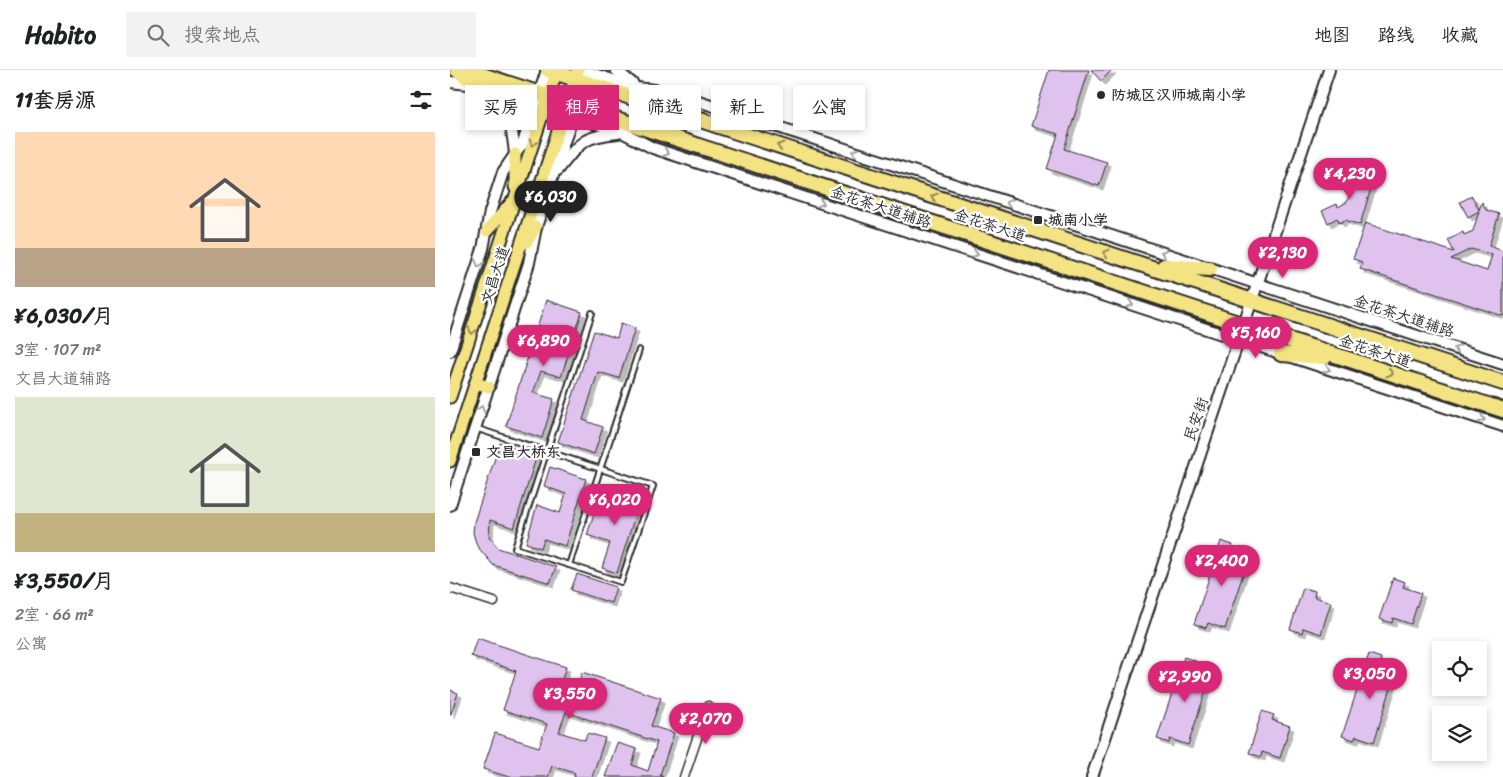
<!DOCTYPE html>
<html lang="zh">
<head>
<meta charset="utf-8">
<style>
	body { margin:0; font-family:Sriracha,"LXGW WenKai TC",sans-serif; background:#f2f2f2; color:#202124; height:100vh; display:flex; flex-direction:column; font-size:19px; white-space:nowrap }
	* { box-sizing:border-box; margin:0 }
	p { font-size:16px; color:#757577 }
	.icon { flex:none; width:28px; height:28px; fill:none; stroke:currentColor; stroke-width:2; stroke-linecap:round; stroke-linejoin:round }
	.map { position:relative; flex:1; overflow:hidden }
	.details { display:flex; flex-direction:column; background:#fff; width:450px }
	.details>* { flex:none }
	.guide { position:absolute; left:15px; top:15px; width:475px; height:45px; display:flex; gap:10px }
	.tools { position:absolute; left:982px; top:571px; display:grid; gap:10px }
	.tools a { display:grid; place-items:center; width:55px; height:55px; border-radius:0px; background:#fff; box-shadow:0 2px 8px #0003; font-size:25px }
	.price { position:absolute; translate:-50% -42px; padding:0 11px; border-radius:18px; background:#db2777; color:#fff; font-size:16px; line-height:32px; filter:drop-shadow(0 1px 2px #0008) }
	.price::after { content:''; position:absolute; left:50%; top:30px; width:15px; height:11px; margin-left:-8px; background:inherit; clip-path:polygon(0 0,100% 0,50% 100%) }
	.price.selected { background:#222; color:#fff }
	ul { padding:0; list-style:none }
	li { display:grid; align-content:center; gap:10px; height:265px; padding:0 15px }
	li span { display:grid; place-items:center; height:155px; border-radius:0px; color:#555 }
	li>.icon { margin-inline-start:auto }
	span .icon { width:90px; height:90px; fill:#fffc; stroke-width:1 }
	li b { font-size:21px }
	h2 { display:flex; justify-content:space-between; align-items:center; height:60px; padding:0 15px; font-size:21px }
	.tag { padding:0 18px; border-radius:0px; background:#fff; box-shadow:0 2px 8px #0003; font-size:18px; line-height:45px }
	.tag.selected { background:#db2777; color:#fff }
	header { display:flex; align-items:center; gap:30px; box-sizing:border-box; height:70px; padding:0 25px; background:#fff; border-bottom:1px solid #e0e0e0 }
	header strong { font-size:24px }
	nav { display:flex; gap:28px; margin-inline-start:auto; font-size:18px }
	.search { width:350px; height:45px; background:#f2f2f2; display:flex; align-items:center; gap:12px; box-sizing:border-box; padding:0 18px; border-radius:0px; color:#757577; font-size:19px }
	main { display:flex; flex:1; min-height:0 }
	.map>svg:first-child { display:block }
</style>
</head>
<body>
<header>
<strong>Habito</strong>
<div class="search"><svg class="icon" aria-label="search" viewBox="0 0 24 24"><circle cx="10" cy="10" r="6"/><path d="M15 15l6 6"/></svg>搜索地点</div>
<nav><a>地图</a><a>路线</a><a>收藏</a></nav>
</header>
<main>
<section class="details">
<h2>11套房源<svg class="icon" aria-label="filters" viewBox="0 0 24 24"><path d="M4 7h16M4 17h16"/><circle cx="9" cy="7" r="2"/><circle cx="15" cy="17" r="2"/></svg></h2>
<ul>
<li><span style="background:linear-gradient(#ffd9b3 75%,#b9a48a 0)"><svg class="icon" aria-label="home" viewBox="0 0 24 24"><path d="M3 11l9-7 9 7M6 9v11h12V9"/></svg></span><div><b>¥6,030/月</b><p>3室 · 107 m²</p><p>文昌大道辅路</p></div></li>
<li><span style="background:linear-gradient(#dfe7d0 75%,#c2b280 0)"><svg class="icon" aria-label="home" viewBox="0 0 24 24"><path d="M3 11l9-7 9 7M6 9v11h12V9"/></svg></span><div><b>¥3,550/月</b><p>2室 · 66 m²</p><p>公寓</p></div></li>
</ul>
</section>
<div class="map">
<svg width="1053" height="707" viewBox="0 0 1053 707">
	<defs>
		<filter id="shadow"><feDropShadow dx="4" dy="4" stdDeviation="0" flood-color="#0004"/></filter>
	</defs>
	<rect width="100%" height="100%" fill="#fff"/>
	<filter id="ink" filterUnits="userSpaceOnUse"><feTurbulence type="fractalNoise" baseFrequency=".02" numOctaves="2"/><feDisplacementMap in="SourceGraphic" scale="10" xChannelSelector="R" yChannelSelector="G"/><feConvolveMatrix kernelMatrix="1 2 1 2 8 2 1 2 1" color-interpolation-filters="sRGB"/></filter>
	<g filter="url(#ink)">
		<!-- building -->
		<g fill="#e0c2ef" stroke="#2b2b2b" fill-rule="evenodd" filter="url(#shadow)">
			<polygon points="599,0 639,0 614,79 657,92 649,116 597,99 608,64 581,56"/>
			<polygon points="641,0 662,0 651,11"/>
			<polygon points="895,97 903,112 905,104 909,111 922,115 910,155 895,150 890,153 887,148 878,153 872,141 887,134 888,137 897,132 903,113 892,118 884,103"/>
			<path d="M1022,126l7,14 3,-8 4,8 13,4 -10,32 14,5v65l-143,-47 2,-7 -9,-3 12,-36 89,29 -6,-12 15,-8 1,3 9,-4 6,-20 -11,6 -8,-15zM1021,179l21,6 -5,16 -36,-12z"/>
			<polygon points="96,230 132,242 111,307 91,301 83,323 104,329 92,368 56,356"/>
			<polygon points="171,253 185,258 169,308 148,302 133,350 153,357 144,384 108,372 144,261 167,268"/>
			<polygon points="50,373 87,385 64,458 40,450 39,467 48,478 106,497 100,513 43,495 27,476 23,463 24,452"/>
			<polygon points="100,397 136,409 115,476 94,469 91,478 76,473 87,435 110,443 116,424 94,416"/>
			<polygon points="178,416 193,420 167,503 152,498 160,473 137,465 149,428 172,436"/>
			<polygon points="771,471 783,475 781,480 799,486 775,559 758,553 756,558 744,554"/>
			<polygon points="127,504 166,517 161,533 121,520"/>
			<polygon points="943,508 955,512 953,517 971,523 961,554 943,548 942,553 929,549"/>
			<polygon points="853,518 865,521 864,527 881,532 871,564 853,558 852,563 840,559"/>
			<polygon points="27,568 116,597 107,625 123,630 132,602 211,628 201,656 224,663 210,705 213,707 155,707 167,673 187,679 182,695 198,701 207,672 116,642 109,662 135,670 137,663 155,668 142,707 124,707 125,703 102,696 98,707 59,707 33,699 45,663 89,677 97,654 53,640 66,601 21,586"/>
			<polygon points="919,584 931,588 930,593 947,599 924,672 906,666 904,670 892,666"/>
			<polygon points="734,587 746,591 744,596 762,602 738,675 720,669 719,673 707,669"/>
			<polygon points="0,620 8,623 1,644 0,644"/>
			<polygon points="812,641 824,645 822,650 840,656 830,688 812,682 811,687 799,683"/>
		</g>
		<g fill="none" stroke-linecap="round" stroke-linejoin="round">
			<defs>
				<g id="lane">
					<polyline points="142,243 65,478 119,495 189,280"/>
					<polyline points="25,358 203,416 171,512 119,495"/>
				</g>
				<g id="street">
					<polyline points="0,518 44,532"/>
					<polyline points="234,707 258,636"/>
				</g>
				<g id="secondary">
					<polyline points="132,0 187,18 221,22 1053,294"/>
					<polyline points="166,0 183,14"/>
					<polyline points="0,12 27,15 131,49 172,62 203,78 1053,356"/>
					<path d="M36,21c25,18 26,35 29,63"/>
					<path d="M108,100c21,-27 25,-34 60,-37"/>
					<polyline points="0,281 33,179 40,142 53,102 73,73 97,0"/>
					<polyline points="0,435 79,193 86,157 136,5"/>
					<polyline points="642,707 879,0"/>
				</g>
				<g id="primary">
					<polyline points="65,117 65,84"/>
					<polyline points="37,161 62,132"/>
					<polyline points="76,173 86,157"/>
					<polyline points="26,313 39,317"/>
					<polyline points="0,327 107,0"/>
					<polyline points="0,391 128,0"/>
				</g>
				<g id="highway">
					<polyline points="7,0 27,15"/>
					<polyline points="17,0 1053,340"/>
					<polyline points="98,0 1053,313"/>
					<polyline points="714,196 760,199"/>
					<polyline points="831,284 875,287"/>
				</g>
			</defs>
			<!-- lane casing -->
			<use href="#lane" stroke="#2b2b2b" stroke-width="8"/>
			<!-- street casing -->
			<use href="#street" stroke="#2b2b2b" stroke-width="11"/>
			<!-- secondary casing -->
			<use href="#secondary" stroke="#2b2b2b" stroke-width="14"/>
			<!-- primary casing -->
			<use href="#primary" stroke="#2b2b2b" stroke-width="15"/>
			<!-- highway casing -->
			<use href="#highway" stroke="#2b2b2b" stroke-width="18"/>
			<!-- lane -->
			<use href="#lane" stroke="#fff" stroke-width="4"/>
			<!-- street -->
			<use href="#street" stroke="#fff" stroke-width="8"/>
			<!-- secondary -->
			<use href="#secondary" stroke="#fff" stroke-width="10"/>
			<!-- primary -->
			<use href="#primary" stroke="#f4e382" stroke-width="11"/>
			<!-- highway -->
			<use href="#highway" stroke="#f4e382" stroke-width="14"/>
		</g>
		<!-- one-way arrows -->
		<defs><path id="oneway-chevron" d="M-2-3.5L2.5 0L-2 3.5" fill="none" stroke-width="1.6" stroke-linecap="round" stroke-linejoin="round" transform="scale(1.25)"/></defs>
		<g stroke="#908756">
			<use href="#oneway-chevron" transform="translate(83 73) rotate(108)"/>
			<use href="#oneway-chevron" transform="translate(330 76) rotate(-162)"/>
			<use href="#oneway-chevron" transform="translate(484 127) rotate(-162)"/>
			<use href="#oneway-chevron" transform="translate(656 183) rotate(-162)"/>
			<use href="#oneway-chevron" transform="translate(22 261) rotate(108)"/>
			<use href="#oneway-chevron" transform="translate(940 303) rotate(18)"/>
		</g>
		<g stroke="#a0a0a0">
			<use href="#oneway-chevron" transform="translate(405 82) rotate(-162)"/>
			<use href="#oneway-chevron" transform="translate(216 83) rotate(18)"/>
			<use href="#oneway-chevron" transform="translate(371 133) rotate(18)"/>
			<use href="#oneway-chevron" transform="translate(559 133) rotate(-162)"/>
			<use href="#oneway-chevron" transform="translate(714 183) rotate(-162)"/>
			<use href="#oneway-chevron" transform="translate(525 184) rotate(18)"/>
			<use href="#oneway-chevron" transform="translate(29 194) rotate(108)"/>
			<use href="#oneway-chevron" transform="translate(680 234) rotate(18)"/>
			<use href="#oneway-chevron" transform="translate(1007 279) rotate(-162)"/>
			<use href="#oneway-chevron" transform="translate(877 299) rotate(18)"/>
			<use href="#oneway-chevron" transform="translate(31 339) rotate(-72)"/>
			<use href="#oneway-chevron" transform="translate(1032 349) rotate(18)"/>
		</g>
	</g>
	<!-- markers -->
	<g fill="#2b2b2b" stroke="#fff" stroke-width="2">
		<circle cx="651" cy="25" r="5"/>
		<rect x="583" y="145" width="10" height="10" rx="2.5"/>
		<rect x="21" y="377" width="10" height="10" rx="2.5"/>
	</g>
	<g text-anchor="middle" dominant-baseline="central" stroke-width="4.5" stroke-linejoin="round" paint-order="stroke">
		<!-- poi labels -->
		<g font-size="15" font-weight="bold" fill="#2b2b2b" stroke="#fff" text-anchor="start">
			<text x="661" y="25">防城区汉师城南小学</text>
			<text x="598" y="150">城南小学</text>
			<text x="36" y="382">文昌大桥东</text>
		</g>
		<!-- street labels -->
		<g font-size="15" fill="#2b2b2b" stroke="#fff">
			<text transform="translate(431 137) rotate(18)">金花茶大道辅路</text>
			<text transform="translate(540 155) rotate(18)">金花茶大道</text>
			<text transform="translate(45 205) rotate(-72)">文昌大道</text>
			<text transform="translate(954 246) rotate(18)">金花茶大道辅路</text>
			<text transform="translate(925 281) rotate(18)">金花茶大道</text>
			<text transform="translate(746 349) rotate(-71)">民安街</text>
		</g>
	</g>
</svg>
<div class="tools">
<a><svg class="icon" aria-label="locate" viewBox="0 0 24 24"><circle cx="12" cy="12" r="6"/><path d="M12 2v4M12 18v4M2 12h4M18 12h4"/></svg></a>
<a><svg class="icon" aria-label="layers" viewBox="0 0 24 24"><path d="M12 4l9 5-9 5-9-5zM3 14l9 5 9-5"/></svg></a>
</div>
<b class="price" style="left:900px;top:130px">¥4,230</b>
<b class="price selected" style="left:101px;top:153px">¥6,030</b>
<b class="price" style="left:833px;top:209px">¥2,130</b>
<b class="price" style="left:806px;top:289px">¥5,160</b>
<b class="price" style="left:94px;top:297px">¥6,890</b>
<b class="price" style="left:165px;top:456px">¥6,020</b>
<b class="price" style="left:772px;top:517px">¥2,400</b>
<b class="price" style="left:920px;top:630px">¥3,050</b>
<b class="price" style="left:735px;top:633px">¥2,990</b>
<b class="price" style="left:120px;top:650px">¥3,550</b>
<b class="price" style="left:256px;top:675px">¥2,070</b>
<div class="guide">
<a class="tag">买房</a>
<a class="tag selected">租房</a>
<a class="tag">筛选</a>
<a class="tag">新上</a>
<a class="tag">公寓</a>
</div>
</div>
</main>
</body>
</html>
